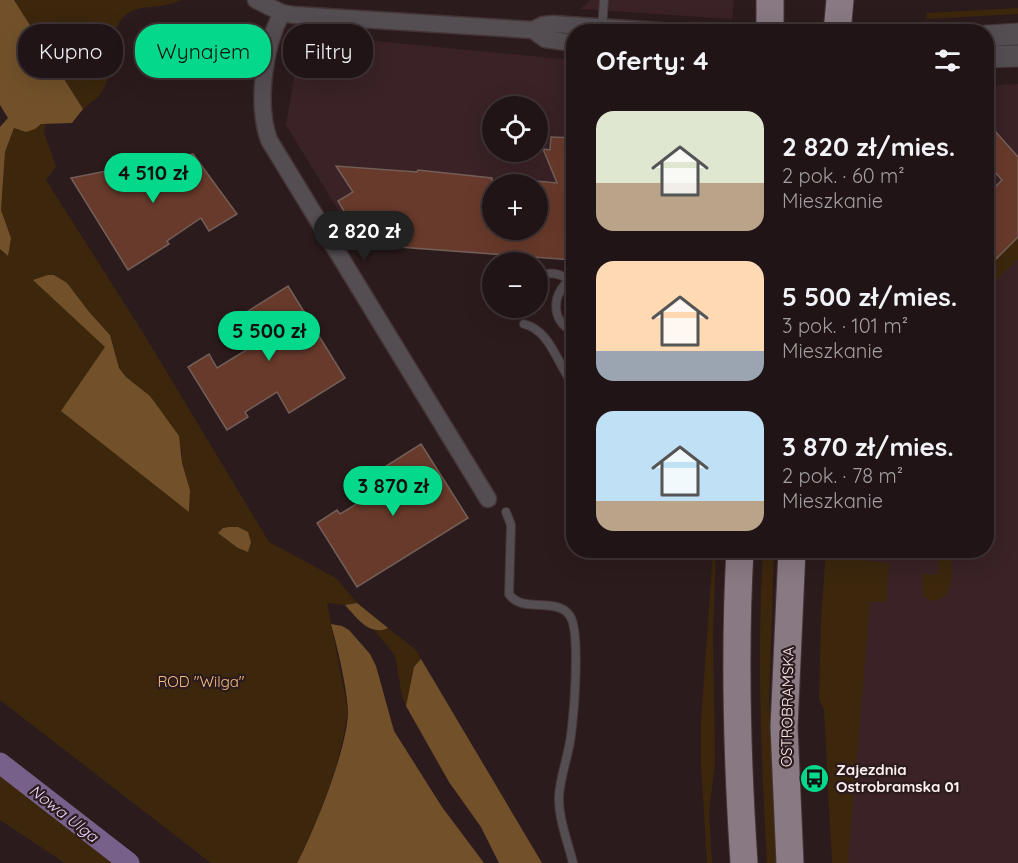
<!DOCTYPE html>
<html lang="pl">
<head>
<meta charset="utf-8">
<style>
	body { margin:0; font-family:Quicksand,sans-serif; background:#2d2123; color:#f1f3f6; height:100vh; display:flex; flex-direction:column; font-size:22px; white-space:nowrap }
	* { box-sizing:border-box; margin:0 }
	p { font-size:20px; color:#a29ea1 }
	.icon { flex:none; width:33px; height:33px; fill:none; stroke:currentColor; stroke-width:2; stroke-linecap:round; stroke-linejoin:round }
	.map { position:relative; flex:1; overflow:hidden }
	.side { position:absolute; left:566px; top:24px; width:428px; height:534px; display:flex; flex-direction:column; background:#211416; border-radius:24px; box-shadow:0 6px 24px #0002,0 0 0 2px #3e3335 }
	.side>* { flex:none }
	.guide { position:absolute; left:18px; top:24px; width:458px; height:54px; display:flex; gap:12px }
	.buttons { position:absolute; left:482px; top:96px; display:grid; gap:12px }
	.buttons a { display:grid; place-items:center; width:66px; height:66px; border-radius:50%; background:#211416; box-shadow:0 6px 24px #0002,0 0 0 2px #3e3335; font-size:30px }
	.price { position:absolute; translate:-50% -51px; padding:0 14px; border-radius:21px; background:#04d98b; color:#111; font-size:20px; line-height:39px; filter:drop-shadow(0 2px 3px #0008) }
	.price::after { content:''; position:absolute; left:50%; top:36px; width:18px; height:14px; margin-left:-9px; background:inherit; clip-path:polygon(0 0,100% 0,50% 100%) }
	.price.active { background:#222; color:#fff }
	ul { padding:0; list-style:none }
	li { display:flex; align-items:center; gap:18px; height:150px; padding:0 30px }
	li span { display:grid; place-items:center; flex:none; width:168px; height:120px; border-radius:18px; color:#555 }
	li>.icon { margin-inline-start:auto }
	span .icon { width:72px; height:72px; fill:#fffc; stroke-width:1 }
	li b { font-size:26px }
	h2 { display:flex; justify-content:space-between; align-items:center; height:72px; padding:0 30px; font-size:26px }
	.pill { padding:0 21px; border-radius:24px; background:#211416; box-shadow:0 6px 24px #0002,0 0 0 2px #3e3335; font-size:21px; line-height:54px }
	.pill.active { background:#04d98b; color:#111 }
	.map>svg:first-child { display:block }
</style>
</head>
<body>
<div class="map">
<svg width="1018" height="863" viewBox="0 0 1018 863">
	<rect width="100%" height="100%" fill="#2c1b1d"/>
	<!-- built -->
	<g fill="#3a2226" fill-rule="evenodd">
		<polygon points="590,0 734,0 732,19 581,9"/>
		<path d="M313,35l260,25v200l-188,-14 -24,1 -75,-122 13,-76zM492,106h45v46h-45zM492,184h45v46h-45z"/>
		<polygon points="1018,84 1018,863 834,863 836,551 986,550 986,96 998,85"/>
	</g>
	<!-- green -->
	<g fill="#3c270d" fill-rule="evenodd">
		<path d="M14,0h167c-17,9 -40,4 -53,13 -24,18 -11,52 -25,77 -4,8 -13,13 -20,19z"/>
		<polygon points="1018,8 1018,14 926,19 927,13"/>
		<path d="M41,124h5l-2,9 12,33 -10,14 99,156 124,206 67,36 21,25 -12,2 -18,-2 21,108 -5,28 -7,28 -20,57 -19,39h-86l-211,-163v-451l7,7 4,-18 -10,-28 4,-58 9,-24c11,4 17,4 27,-4zM67,283l23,30 20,22 9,33 7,9 24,19 32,54v13l8,27 -1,21 -127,-100 43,-64z"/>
		<polygon points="1018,236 1018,259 986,291 986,268"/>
		<polygon points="716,550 713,635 715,763 709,812 712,863 707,863 701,765 701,721 713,551"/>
		<path d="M763,551h11l-5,149 9,163h-11c-6,-105 -10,-208 -4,-312z"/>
		<polygon points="826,551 853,551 852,559 889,563 886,602 870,602 848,863 832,863 824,710 819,699 821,620"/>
		<path d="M939,551h13c-1,11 1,28 -3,38 -5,13 -18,15 -26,6l-1,-21 15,1z"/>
		<polygon points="388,628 416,650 421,659 414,667 406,706 402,696 395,655 375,631"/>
		<polygon points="0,772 118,863 65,863 0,820"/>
	</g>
	<!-- forest -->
	<g fill="#72512a">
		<polygon points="0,0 14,0 83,109 72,123 41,124 35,129 26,132 14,128 5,152 1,210 11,238 8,256 0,249 0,127 8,118 0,105"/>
		<polygon points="48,275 54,275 67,283 90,313 110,335 119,368 126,377 150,396 179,436 182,463 190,490 189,512 61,411 105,347 33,280"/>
		<polygon points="229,527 238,527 248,532 251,542 248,552 238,548 218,533 223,528"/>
		<path d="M357,603l31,25c-18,9 -32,-11 -43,-23z"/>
		<path d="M331,624l11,2 7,4 21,24 6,12 18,65 48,76 42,56h-187c17,-31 52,-118 51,-153 -2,-27 -10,-60 -17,-86z"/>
		<polygon points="421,659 542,863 499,863 481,827 449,782 406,706 414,667"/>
	</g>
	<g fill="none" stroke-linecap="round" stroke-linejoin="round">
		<!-- canal -->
		<polyline stroke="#77618b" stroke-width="21" points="0,763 129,863"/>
	</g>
	<!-- building -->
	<g fill="#683a2b" stroke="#735f58" stroke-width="1.5">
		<polygon points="986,121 1018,157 1018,237 986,269 986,196 1002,180 986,162"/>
		<polygon points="551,137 573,138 573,260 385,246 379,236 364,245 338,201 353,192 336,166 417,172 418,170 492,178 492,230 537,230 537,181 557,183 543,149 550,150"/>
		<polygon points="193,154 237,214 209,231 201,218 167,241 169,244 128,270 71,178"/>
		<polygon points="288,286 345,378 289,413 277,392 245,412 248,417 227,430 188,367 209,354 217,368 248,349 231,322"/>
		<polygon points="421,444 468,518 357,587 317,523 337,510 340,514 373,494 364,480"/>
	</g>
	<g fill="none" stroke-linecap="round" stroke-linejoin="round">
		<defs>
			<g id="service">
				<polyline points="602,29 604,0"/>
				<path d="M537,277c11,-6 23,-4 32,3"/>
				<path d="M573,278c-21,12 -24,43 0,53"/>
				<path d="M524,324c27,7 33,40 49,60"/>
				<path d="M506,512l5,13 -2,69c13,20 48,2 61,22 11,16 4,114 -2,135 -3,15 -8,29 -9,45 -1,22 9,46 14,67"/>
			</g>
			<g id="minor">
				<polyline points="256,0 282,13 294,15 533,30 543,25 553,24 673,32"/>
				<path d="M282,13c-18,33 -26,91 -13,127l219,359"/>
				<polyline points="533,30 545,39 573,43"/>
			</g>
			<g id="tertiary">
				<polyline points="986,36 1018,34"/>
				<polyline points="986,57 1018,56"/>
			</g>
			<g id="primary">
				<polyline points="770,0 770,32"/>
				<polyline points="837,32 840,0"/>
				<path d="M740,550c-6,105 -3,208 4,313"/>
				<polyline points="790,863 784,727 792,550"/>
			</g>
		</defs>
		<!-- service casing -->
		<use href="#service" stroke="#453536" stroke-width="10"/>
		<!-- minor casing -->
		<use href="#minor" stroke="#453536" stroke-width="19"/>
		<!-- tertiary casing -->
		<use href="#tertiary" stroke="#453536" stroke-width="23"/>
		<!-- primary casing -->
		<use href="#primary" stroke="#453536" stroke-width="29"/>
		<!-- service -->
		<use href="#service" stroke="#544d52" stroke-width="8"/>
		<!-- minor -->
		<use href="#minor" stroke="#544d52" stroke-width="16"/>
		<!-- tertiary -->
		<use href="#tertiary" stroke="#544d52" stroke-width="21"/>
		<!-- primary -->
		<use href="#primary" stroke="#887983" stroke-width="27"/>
	</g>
	<!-- icons -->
	<defs>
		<symbol id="bus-disc" viewBox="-11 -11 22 22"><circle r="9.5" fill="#04d98b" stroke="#2c1b1d"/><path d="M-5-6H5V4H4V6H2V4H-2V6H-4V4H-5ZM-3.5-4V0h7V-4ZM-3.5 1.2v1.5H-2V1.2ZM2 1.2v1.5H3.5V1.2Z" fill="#111"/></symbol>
	</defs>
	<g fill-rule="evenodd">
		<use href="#bus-disc" x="798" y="762" width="33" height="33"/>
	</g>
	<g text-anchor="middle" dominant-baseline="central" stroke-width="4.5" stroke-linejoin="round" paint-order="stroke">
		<!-- park labels -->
		<g font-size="15" fill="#f4bd81" stroke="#2c1b1d">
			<text x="201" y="681">ROD "Wilga"</text>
		</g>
		<!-- street labels -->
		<g font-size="15" fill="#fdf0f1" stroke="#2c1b1d">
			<text transform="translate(787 707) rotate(-89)">OSTROBRAMSKA</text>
		</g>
		<!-- poi labels -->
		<g font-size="15" font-weight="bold" fill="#fdf0f1" stroke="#2c1b1d" text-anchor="start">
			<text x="836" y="769">Zajezdnia<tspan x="836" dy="17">Ostrobramska 01</tspan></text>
		</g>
		<!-- water labels -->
		<g font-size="16" font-style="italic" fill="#e7d2fb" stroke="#2c1b1d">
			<text transform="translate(64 813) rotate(38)">Nowa Ulga</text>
		</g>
	</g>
</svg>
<div class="buttons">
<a><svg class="icon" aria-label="locate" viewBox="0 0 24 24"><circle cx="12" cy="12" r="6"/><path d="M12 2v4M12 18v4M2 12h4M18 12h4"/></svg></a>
<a>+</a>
<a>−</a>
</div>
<b class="price" style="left:153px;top:204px">4 510 zł</b>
<b class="price active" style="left:364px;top:262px">2 820 zł</b>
<b class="price" style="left:269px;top:362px">5 500 zł</b>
<b class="price" style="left:393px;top:517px">3 870 zł</b>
<div class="guide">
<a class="pill">Kupno</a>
<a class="pill active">Wynajem</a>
<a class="pill">Filtry</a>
</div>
<section class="side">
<h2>Oferty: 4<svg class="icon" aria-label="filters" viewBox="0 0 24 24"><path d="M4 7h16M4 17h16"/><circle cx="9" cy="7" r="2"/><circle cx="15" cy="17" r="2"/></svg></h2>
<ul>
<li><span style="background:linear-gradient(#dfe7d0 60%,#b9a48a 0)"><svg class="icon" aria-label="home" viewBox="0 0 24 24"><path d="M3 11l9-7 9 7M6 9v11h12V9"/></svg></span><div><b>2 820 zł/mies.</b><p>2 pok. · 60 m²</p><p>Mieszkanie</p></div></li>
<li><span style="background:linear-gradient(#ffd9b3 75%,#9aa5b1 0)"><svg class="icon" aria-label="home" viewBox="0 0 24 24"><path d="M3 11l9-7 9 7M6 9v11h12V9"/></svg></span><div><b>5 500 zł/mies.</b><p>3 pok. · 101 m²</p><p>Mieszkanie</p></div></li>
<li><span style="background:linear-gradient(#bfe0f5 75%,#b9a48a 0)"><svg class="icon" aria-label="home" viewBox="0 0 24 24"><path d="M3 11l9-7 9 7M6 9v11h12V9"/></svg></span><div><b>3 870 zł/mies.</b><p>2 pok. · 78 m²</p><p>Mieszkanie</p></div></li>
</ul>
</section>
</div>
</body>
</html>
